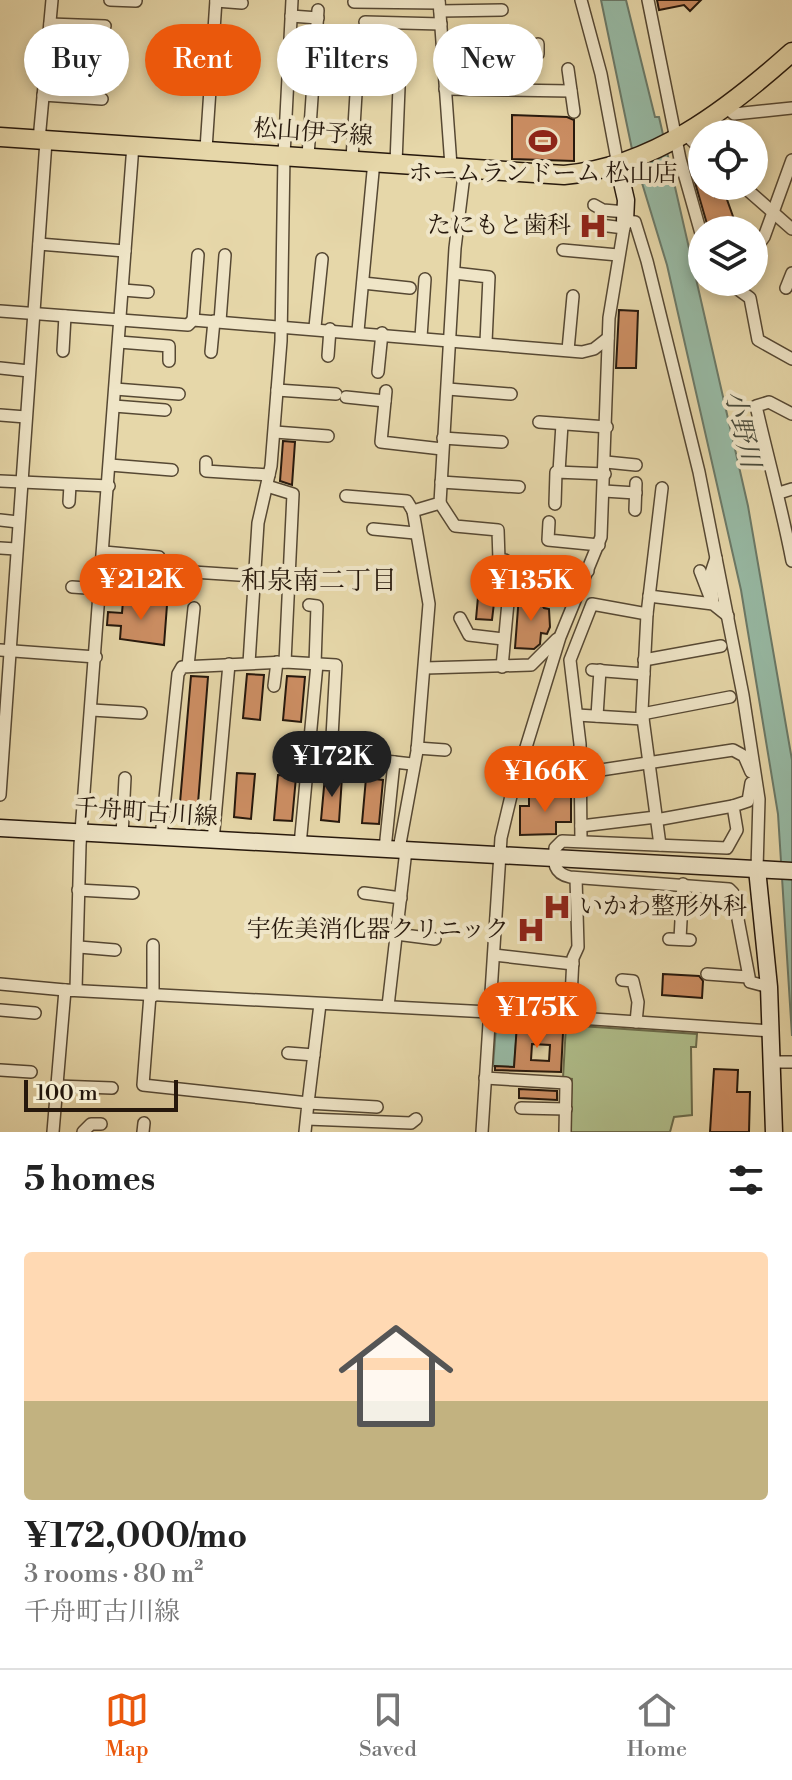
<!DOCTYPE html>
<html lang="en">
<head>
<meta charset="utf-8">
<style>
	body { margin:0; font-family:"Libre Bodoni","Noto Serif JP",serif; background:#f2f2f2; color:#222; height:100vh; display:flex; flex-direction:column; font-size:30px; white-space:nowrap }
	* { box-sizing:border-box; margin:0 }
	p { font-size:26px; color:#767676 }
	.icon { flex:none; width:44px; height:44px; fill:none; stroke:currentColor; stroke-width:2; stroke-linecap:round; stroke-linejoin:round }
	.map { position:relative; height:1132px; overflow:hidden }
	.side { display:flex; flex-direction:column; background:#fff; flex:1 }
	.side>* { flex:none }
	.banner { position:absolute; left:24px; top:24px; width:744px; height:72px; display:flex; gap:16px }
	.buttons { position:absolute; left:688px; top:120px; display:grid; gap:16px }
	.buttons a { display:grid; place-items:center; width:80px; height:80px; border-radius:50%; background:#fff; box-shadow:0 4px 12px #0003; font-size:40px }
	.scale { position:absolute; left:24px; bottom:20px; width:154px; box-sizing:border-box; padding-left:8px; border:4px solid #26180c; border-top:0; font-size:22px; line-height:28px; white-space:nowrap; color:#26180c; -webkit-text-stroke:6px #efe5c7; paint-order:stroke }
	.price { position:absolute; translate:-50% -68px; padding:0 18px; border-radius:28px; background:#ea580c; color:#fff; font-size:26px; line-height:52px; filter:drop-shadow(0 2px 4px #0008) }
	.price::after { content:''; position:absolute; left:50%; top:48px; width:24px; height:18px; margin-left:-12px; background:inherit; clip-path:polygon(0 0,100% 0,50% 100%) }
	.price.current { background:#222; color:#fff }
	ul { padding:0; list-style:none }
	li { display:grid; align-content:center; gap:16px; height:424px; padding:0 24px }
	li+li { border-top:2px solid #e0e0e0 }
	li span { display:grid; place-items:center; height:248px; border-radius:8px; color:#555 }
	li>.icon { margin-inline-start:auto }
	span .icon { width:144px; height:144px; fill:#fffc; stroke-width:1 }
	li b { font-size:34px }
	h2 { display:flex; justify-content:space-between; align-items:center; height:96px; padding:0 24px; font-size:34px }
	.chip { padding:0 28px; border-radius:36px; background:#fff; box-shadow:0 4px 12px #0003; font-size:28px; line-height:72px }
	.chip.current { background:#ea580c; color:#fff }
	.tabs { display:flex; justify-content:space-around; align-items:center; height:112px; border-top:2px solid #e0e0e0; background:#fff; font-size:22px; color:#767676 }
	.tabs a { display:grid; justify-items:center; gap:4px }
	.tabs .current { color:#ea580c }
	.map>svg:first-child { display:block }
</style>
</head>
<body>
<div class="map">
<svg width="792" height="1132" viewBox="0 0 792 1132">
	<rect width="100%" height="100%" fill="#e6d7a9"/>
	<filter id="stains"><feTurbulence type="fractalNoise" baseFrequency=".0025" numOctaves="4"/><feColorMatrix values="0 0 0 0 .2 0 0 0 0 .09 0 0 0 0 .02 0 0 0 .5 -.17"/></filter>
	<radialGradient id="worn" r=".72"><stop offset=".6" stop-color="#630" stop-opacity="0"/><stop offset="1" stop-color="#630" stop-opacity=".3"/></radialGradient>
	<!-- green -->
	<polygon fill="#b0bf8c" stroke="#6b6c4c" stroke-width="2" points="566,1025 697,1034 696,1047 691,1047 692,1115 674,1117 670,1132 569,1132 572,1079 563,1078"/>
	<!-- water -->
	<g fill="#97baa5" stroke="#6a7968" stroke-width="2">
		<polygon points="601,0 626,0 655,117 659,117 748,506 792,760 792,1036 778,814 741,590 667,265 642,183 639,183"/>
		<polygon points="496,1027 517,1029 514,1067 493,1066"/>
	</g>
	<!-- building -->
	<g fill="#cc8e63" stroke="#26180c" stroke-width="2" fill-rule="evenodd">
		<polygon points="657,0 701,0 690,11 684,5 659,10"/>
		<polygon points="512,115 567,117 574,120 574,161 512,159"/>
		<polygon points="702,177 702,186 712,186 715,197 725,194 735,222 707,224 694,179"/>
		<polygon points="619,310 638,311 636,368 616,368"/>
		<polygon points="283,441 295,442 292,485 280,481"/>
		<polygon points="480,575 496,577 494,596 500,596 499,604 494,603 492,620 476,619"/>
		<polygon points="519,595 537,597 544,608 549,609 550,627 547,634 541,633 540,644 534,649 515,648"/>
		<polygon points="123,601 167,605 164,645 120,639 121,626 107,625 108,612 122,613"/>
		<polygon points="247,674 264,675 260,720 243,718"/>
		<polygon points="191,676 208,677 197,816 179,814"/>
		<polygon points="287,676 305,677 301,722 283,720"/>
		<polygon points="237,773 255,774 251,819 234,817"/>
		<polygon points="278,775 296,777 292,821 274,820"/>
		<polygon points="325,776 342,777 339,822 321,820"/>
		<polygon points="366,778 383,780 379,824 362,823"/>
		<polygon points="571,795 571,822 556,822 556,834 520,835 520,806 529,806 529,796"/>
		<polygon points="663,974 699,976 703,981 702,998 662,995"/>
		<path d="M517,1024l33,2 -1,6 14,1 -2,39 -66,-2v-4l19,1zM532,1044l18,1 -1,16 -18,-1z"/>
		<polygon points="714,1069 738,1070 737,1092 750,1092 749,1132 710,1132"/>
		<polygon points="519,1089 557,1091 557,1100 519,1098"/>
	</g>
	<g fill="none" stroke-linecap="round" stroke-linejoin="round">
		<defs>
			<g id="street">
				<polyline points="110,0 136,1"/>
				<polyline points="439,0 451,166"/>
				<polyline points="581,0 601,74 618,165"/>
				<polyline points="648,0 680,159 702,237"/>
				<polyline points="216,1 242,3"/>
				<polyline points="354,2 439,3"/>
				<polyline points="440,11 502,10"/>
				<polyline points="291,16 318,18"/>
				<polyline points="365,22 441,24"/>
				<polyline points="50,24 105,26"/>
				<polyline points="443,54 538,54 538,44"/>
				<polyline points="315,60 400,62 396,163"/>
				<polyline points="568,69 574,112"/>
				<polyline points="445,89 571,91"/>
				<polyline points="43,95 102,99"/>
				<polyline points="724,106 734,114 792,108"/>
				<polyline points="685,134 702,150"/>
				<polyline points="39,140 52,0"/>
				<polyline points="206,149 216,0"/>
				<polyline points="308,156 318,10"/>
				<polyline points="352,159 358,61"/>
				<polyline points="743,186 792,229"/>
				<polyline points="594,205 603,210 626,212"/>
				<polyline points="600,225 624,228"/>
				<polyline points="39,244 125,251"/>
				<polyline points="563,250 618,255"/>
				<polyline points="754,251 764,237 792,160"/>
				<polyline points="454,273 489,277 486,342"/>
				<polyline points="728,282 750,298 758,340 792,359"/>
				<polyline points="363,283 410,288"/>
				<polyline points="786,288 792,273"/>
				<polyline points="123,290 148,292"/>
				<polyline points="0,311 188,325 193,320 582,352 594,349 608,338"/>
				<polyline points="193,320 198,255"/>
				<polyline points="220,321 225,255"/>
				<polyline points="315,327 322,259"/>
				<polyline points="358,331 374,161"/>
				<polyline points="421,337 425,279"/>
				<polyline points="119,342 169,346 169,361"/>
				<polyline points="568,350 573,296"/>
				<polyline points="63,351 65,316"/>
				<polyline points="211,352 214,321"/>
				<polyline points="328,356 330,329"/>
				<polyline points="0,368 29,371"/>
				<polyline points="378,372 382,333"/>
				<polyline points="115,389 179,394"/>
				<polyline points="448,389 511,394"/>
				<polyline points="277,390 336,394"/>
				<polyline points="386,391 381,442 442,449"/>
				<polyline points="346,397 385,401"/>
				<polyline points="114,406 165,410"/>
				<path d="M792,414l-23,-12 -13,4c12,53 26,102 36,155"/>
				<polyline points="0,415 26,417"/>
				<polyline points="539,422 607,427"/>
				<polyline points="275,432 328,436"/>
				<polyline points="443,438 502,442"/>
				<polyline points="206,462 206,471 269,475"/>
				<polyline points="606,462 636,465"/>
				<polyline points="110,465 172,470"/>
				<polyline points="559,472 562,424"/>
				<polyline points="0,481 109,486"/>
				<polyline points="441,482 519,487"/>
				<polyline points="267,486 293,494 285,662"/>
				<polyline points="604,491 636,493"/>
				<polyline points="779,493 792,489"/>
				<polyline points="346,496 407,501 413,511"/>
				<polyline points="69,502 70,485"/>
				<polyline points="440,503 455,526 498,530 499,560 505,560"/>
				<polyline points="555,504 556,472 605,474"/>
				<polyline points="635,510 636,483"/>
				<polyline points="0,520 18,522"/>
				<polyline points="549,522 548,540 599,545"/>
				<polyline points="373,529 415,533"/>
				<polyline points="0,548 16,549"/>
				<polyline points="104,552 159,557"/>
				<polyline points="555,563 588,571"/>
				<polyline points="700,571 710,597"/>
				<polyline points="193,572 254,576"/>
				<polyline points="72,587 101,589"/>
				<polyline points="509,590 536,577"/>
				<polyline points="649,596 713,604 728,616"/>
				<polyline points="713,604 711,573 716,558"/>
				<polyline points="309,605 317,606 315,664"/>
				<polyline points="460,618 469,635 503,639"/>
				<polyline points="0,650 96,657"/>
				<polyline points="644,660 721,646"/>
				<polyline points="249,663 258,523 271,466 281,341 284,155 292,0"/>
				<polyline points="188,666 194,608"/>
				<polyline points="502,667 511,570"/>
				<polyline points="425,668 531,665 557,639"/>
				<polyline points="592,670 644,674"/>
				<polyline points="274,686 277,662"/>
				<polyline points="92,710 141,713"/>
				<polyline points="642,714 730,697"/>
				<polyline points="577,715 643,719"/>
				<polyline points="597,716 600,670"/>
				<polyline points="417,748 445,750"/>
				<polyline points="581,773 733,750 744,756 751,772"/>
				<path d="M751,783l-3,18 -15,5 4,24 -10,18 -165,-7 -7,7c-1,15 -2,25 15,29l159,12 4,4 17,89 19,5"/>
				<polyline points="0,795 46,141"/>
				<polyline points="656,820 733,806"/>
				<polyline points="581,826 656,817"/>
				<polyline points="122,835 125,778"/>
				<polyline points="161,837 178,674 182,667 285,662 336,665 331,755 412,764"/>
				<polyline points="213,841 229,664"/>
				<polyline points="581,841 580,744 570,660 592,604 647,614"/>
				<polyline points="300,845 317,664"/>
				<polyline points="660,845 642,711 647,614 662,488"/>
				<polyline points="385,849 394,762"/>
				<polyline points="399,849 417,751 429,604 413,511 440,503 455,248 465,167"/>
				<polyline points="78,890 133,893"/>
				<polyline points="364,893 401,898"/>
				<polyline points="396,934 435,939"/>
				<polyline points="669,939 690,940"/>
				<polyline points="680,939 683,884"/>
				<polyline points="153,945 153,996"/>
				<polyline points="79,947 115,950"/>
				<polyline points="494,955 573,964"/>
				<polyline points="707,974 748,977"/>
				<polyline points="622,980 633,981 638,1002 636,1022"/>
				<polyline points="0,984 65,990"/>
				<polyline points="76,989 80,845 133,145"/>
				<polyline points="150,995 143,1085 308,1103 305,1132"/>
				<polyline points="320,1004 308,1103 377,1107"/>
				<polyline points="388,1006 406,850"/>
				<polyline points="0,1010 35,1013"/>
				<polyline points="570,1017 573,958 578,947 576,878"/>
				<polyline points="288,1053 314,1055"/>
				<polyline points="773,1062 792,1062"/>
				<polyline points="0,1070 31,1072"/>
				<polyline points="485,1078 566,1083 565,1132"/>
				<polyline points="57,1086 112,1088"/>
				<polyline points="521,1108 566,1109"/>
				<polyline points="307,1119 411,1123 416,1119"/>
				<polyline points="53,1132 65,990 489,1012 771,1031"/>
				<polyline points="83,1132 91,1124 101,1124"/>
				<polyline points="143,1132 144,1123"/>
				<polyline points="482,1132 501,838 511,796 560,637 601,537 609,318 625,221 635,222 647,261 699,472 743,695 759,799 757,869"/>
			</g>
			<g id="secondary">
				<polyline points="618,165 626,200 625,221"/>
				<polyline points="0,828 792,871"/>
				<polyline points="757,869 769,987 774,1132"/>
			</g>
			<path id="primary" d="M0,137l564,38c89,-8 163,-65 228,-123"/>
		</defs>
		<!-- street casing -->
		<use href="#street" stroke="#564833" stroke-width="14"/>
		<!-- secondary casing -->
		<use href="#secondary" stroke="#26180c" stroke-width="19"/>
		<!-- primary casing -->
		<use href="#primary" stroke="#26180c" stroke-width="21"/>
		<!-- street -->
		<use href="#street" stroke="#efe5c7" stroke-width="11"/>
		<!-- secondary -->
		<use href="#secondary" stroke="#efe5c7" stroke-width="16"/>
		<!-- primary -->
		<use href="#primary" stroke="#e6d7a9" stroke-width="18"/>
	</g>
	<!-- icons -->
	<defs>
		<symbol id="stadium-bare" viewBox="-9 -9 18 18"><path d="M0-5a6.5 5 0 1 0 0 10a6.5 5 0 1 0 0-10ZM-3.5-1.8h7v3.6h-7Z" fill="#8f2418" stroke="#efe5c7" stroke-width="2.5" paint-order="stroke"/></symbol>
		<symbol id="hospital-bare" viewBox="-9 -9 18 18"><path d="M-5-5h3v3.5h4V-5h3V5h-3V1.5h-4V5h-3Z" fill="#8f2418" stroke="#efe5c7" stroke-width="2.5" paint-order="stroke"/></symbol>
	</defs>
	<g fill-rule="evenodd">
		<use href="#stadium-bare" x="523" y="121" width="40" height="40"/>
		<use href="#hospital-bare" x="573" y="206" width="40" height="40"/>
		<use href="#hospital-bare" x="537" y="887" width="40" height="40"/>
		<use href="#hospital-bare" x="511" y="910" width="40" height="40"/>
	</g>
	<g text-anchor="middle" dominant-baseline="central" stroke-width="8" stroke-linejoin="round" paint-order="stroke">
		<!-- street labels -->
		<g font-size="24" fill="#26180c" stroke="#efe5c7">
			<text transform="translate(313 133) rotate(4)">松山伊予線</text>
			<text transform="translate(146 813) rotate(4)">千舟町古川線</text>
		</g>
		<!-- poi labels -->
		<g font-size="24" fill="#26180c" stroke="#efe5c7" text-anchor="end">
			<text x="543" y="174" text-anchor="middle">ホームランドーム 松山店</text>
			<text x="571" y="226">たにもと歯科</text>
			<text x="579" y="907" text-anchor="start">いかわ整形外科</text>
			<text x="509" y="930">宇佐美消化器クリニック</text>
		</g>
		<!-- water labels -->
		<g font-size="26" font-style="italic" fill="#48493a" stroke="#efe5c7">
			<text transform="translate(742 429) rotate(77)">小野川</text>
		</g>
		<!-- neighbourhood labels -->
		<g font-size="26" fill="#26180c" stroke="#efe5c7">
			<text x="319" y="581">和泉南二丁目</text>
		</g>
	</g>
	<rect width="100%" height="100%" filter="url(#stains)"/>
	<rect width="100%" height="100%" fill="url(#worn)"/>
</svg>
<div class="buttons">
<a><svg class="icon" aria-label="locate" viewBox="0 0 24 24"><circle cx="12" cy="12" r="6"/><path d="M12 2v4M12 18v4M2 12h4M18 12h4"/></svg></a>
<a><svg class="icon" aria-label="layers" viewBox="0 0 24 24"><path d="M12 4l9 5-9 5-9-5zM3 14l9 5 9-5"/></svg></a>
</div>
<div class="scale">100 m</div>
<b class="price" style="left:141px;top:622px">¥212K</b>
<b class="price" style="left:531px;top:623px">¥135K</b>
<b class="price current" style="left:332px;top:799px">¥172K</b>
<b class="price" style="left:545px;top:814px">¥166K</b>
<b class="price" style="left:537px;top:1050px">¥175K</b>
<div class="banner">
<a class="chip">Buy</a>
<a class="chip current">Rent</a>
<a class="chip">Filters</a>
<a class="chip">New</a>
</div>
</div>
<section class="side">
<h2>5 homes<svg class="icon" aria-label="filters" viewBox="0 0 24 24"><path d="M4 7h16M4 17h16"/><circle cx="9" cy="7" r="2"/><circle cx="15" cy="17" r="2"/></svg></h2>
<ul>
<li><span style="background:linear-gradient(#ffd9b3 60%,#c2b280 0)"><svg class="icon" aria-label="home" viewBox="0 0 24 24"><path d="M3 11l9-7 9 7M6 9v11h12V9"/></svg></span><div><b>¥172,000/mo</b><p>3 rooms · 80 m²</p><p>千舟町古川線</p></div></li>
</ul>
</section>
<nav class="tabs">
<a class="current"><svg class="icon" aria-label="map" viewBox="0 0 24 24"><path d="M3 6l6-2 6 2 6-2v14l-6 2-6-2-6 2zM9 4v14M15 6v14"/></svg>Map</a>
<a><svg class="icon" aria-label="saved" viewBox="0 0 24 24"><path d="M7 4h10v16l-5-4-5 4z"/></svg>Saved</a>
<a><svg class="icon" aria-label="home" viewBox="0 0 24 24"><path d="M3 11l9-7 9 7M6 9v11h12V9"/></svg>Home</a>
</nav>
</body>
</html>
